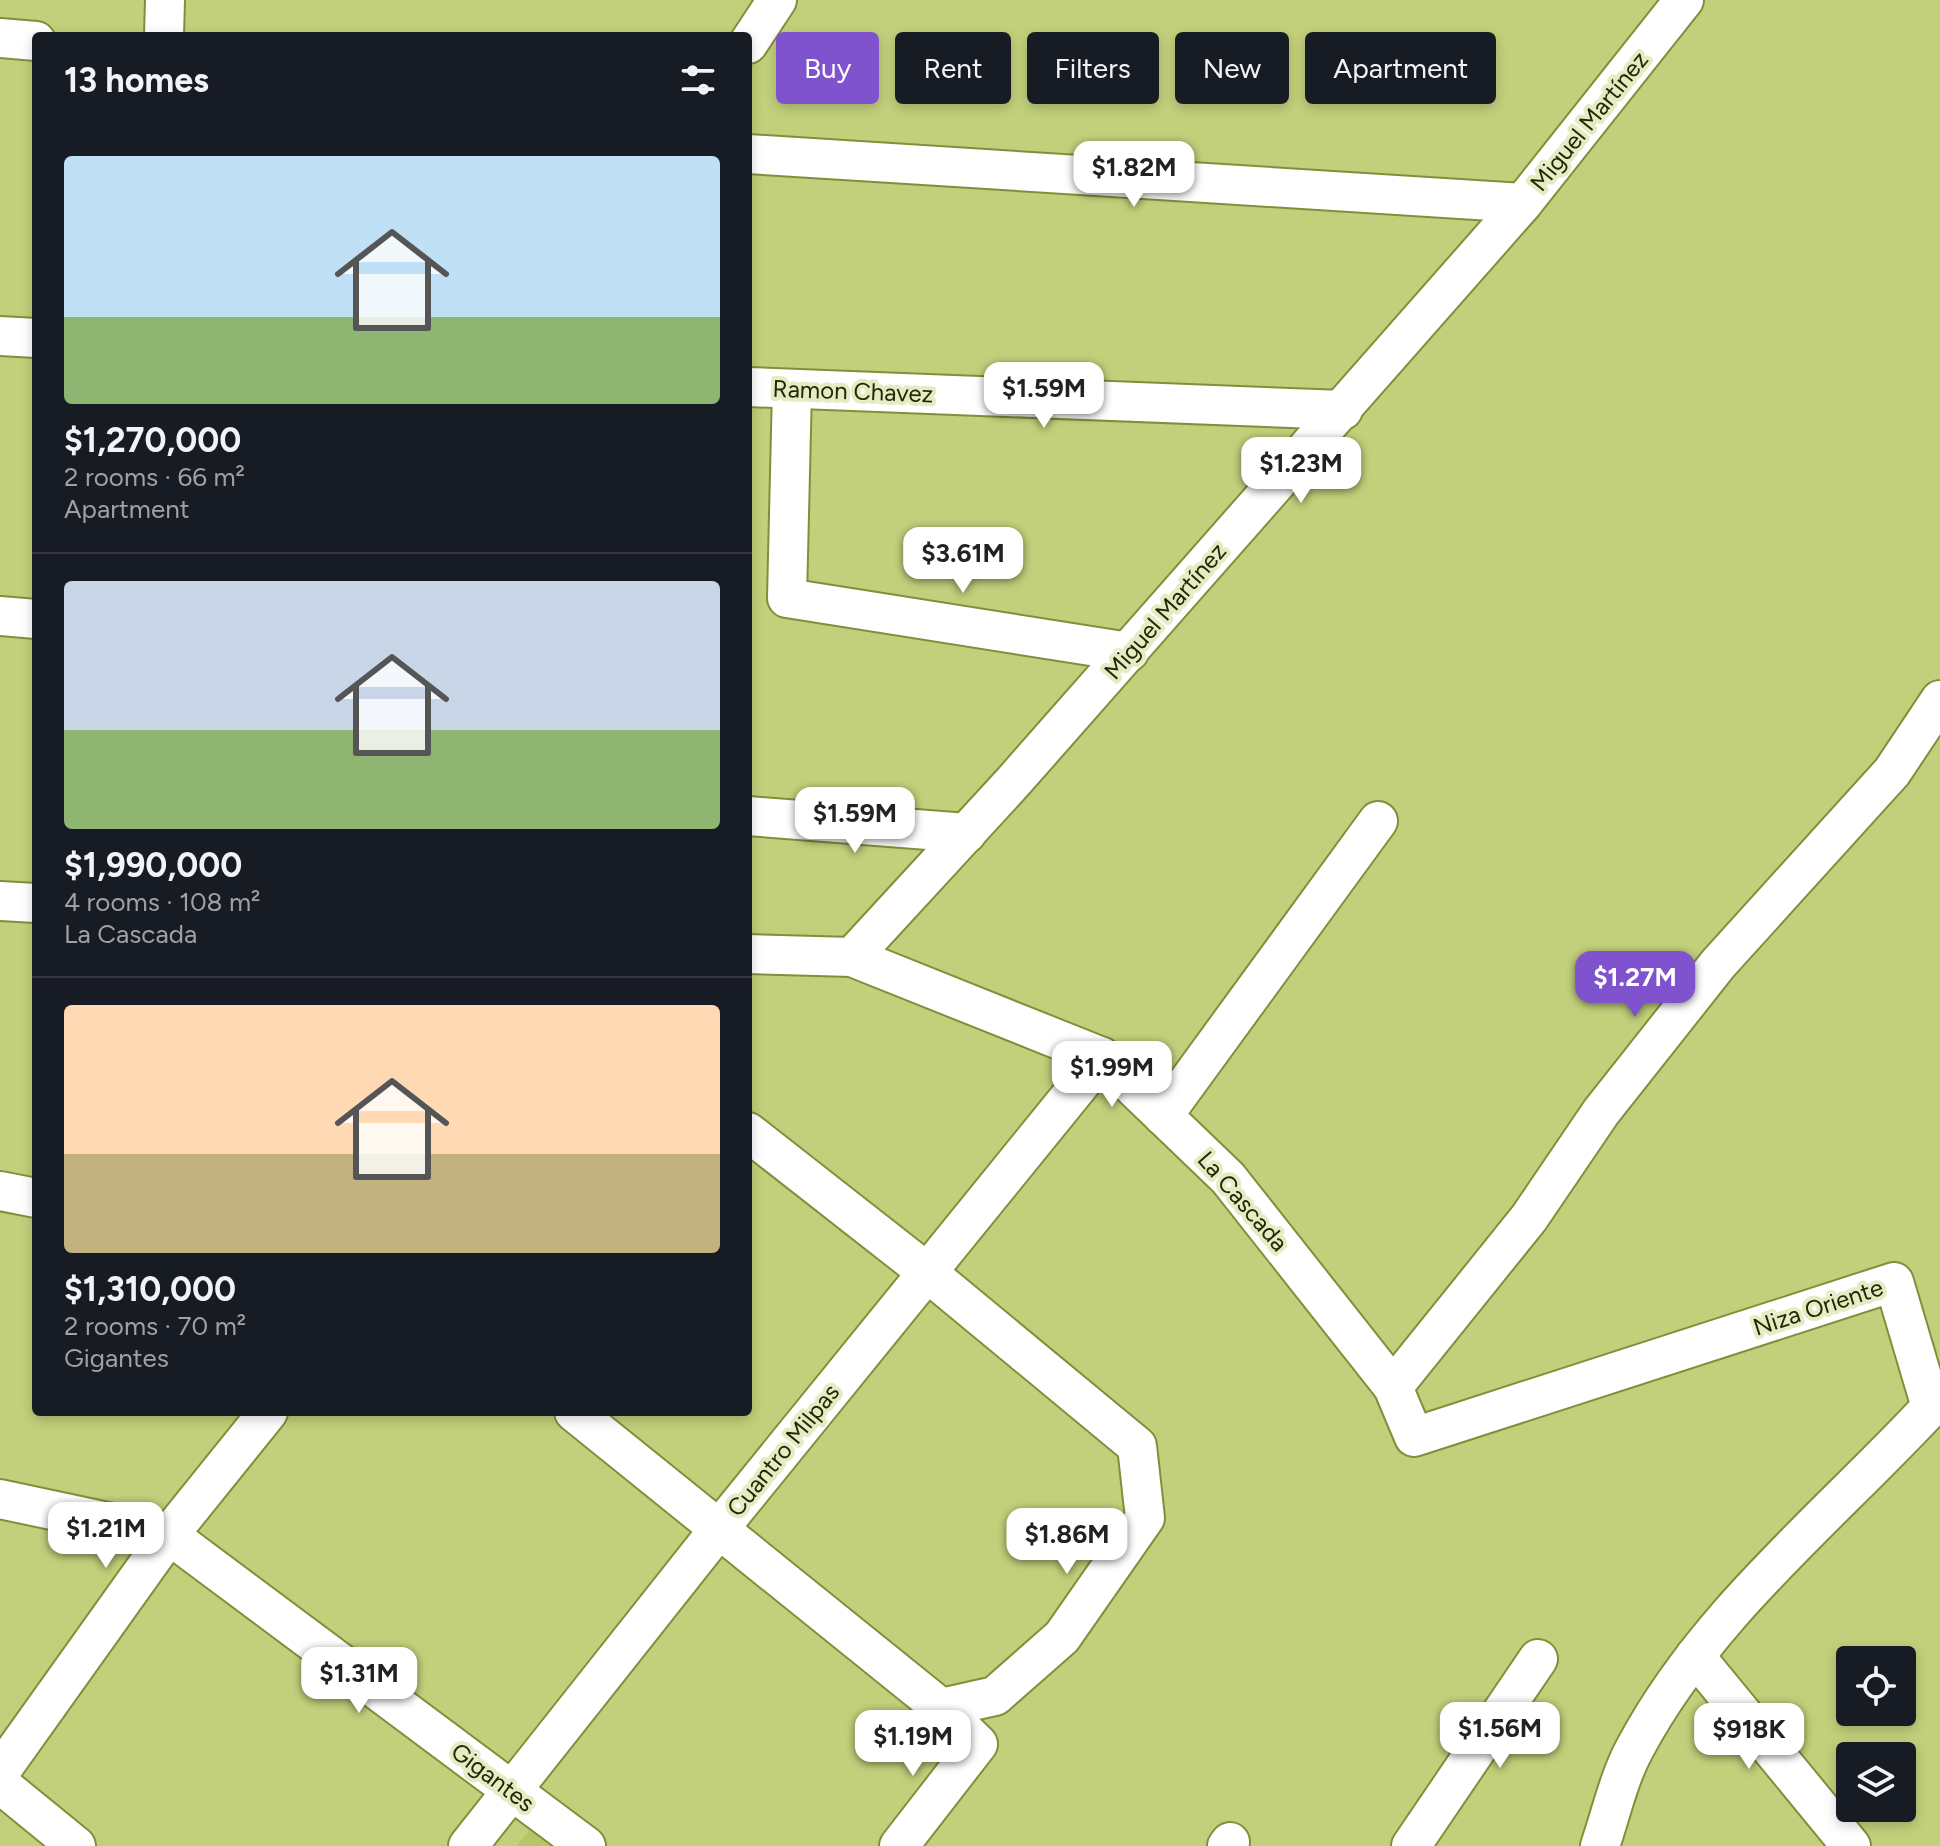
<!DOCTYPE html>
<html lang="en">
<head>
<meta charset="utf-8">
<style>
	body { margin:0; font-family:Figtree,sans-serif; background:#242831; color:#f1f3f6; height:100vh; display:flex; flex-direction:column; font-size:30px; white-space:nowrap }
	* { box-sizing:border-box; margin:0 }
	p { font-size:26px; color:#9ea1a6 }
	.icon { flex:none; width:44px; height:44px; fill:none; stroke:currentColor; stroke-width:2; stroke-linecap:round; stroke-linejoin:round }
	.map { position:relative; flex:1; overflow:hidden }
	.panel { position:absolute; left:32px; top:32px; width:720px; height:1384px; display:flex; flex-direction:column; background:#171b24; border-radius:8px; box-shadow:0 4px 12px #0003 }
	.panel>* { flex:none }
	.banner { position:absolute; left:776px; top:32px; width:760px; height:72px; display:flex; gap:16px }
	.controls { position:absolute; left:1836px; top:1646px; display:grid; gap:16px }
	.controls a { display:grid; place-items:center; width:80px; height:80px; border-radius:8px; background:#171b24; box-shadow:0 4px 12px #0003; font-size:40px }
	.price { position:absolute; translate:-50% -68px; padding:0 18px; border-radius:16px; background:#fff; color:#222; font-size:26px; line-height:52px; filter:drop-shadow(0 2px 4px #0008) }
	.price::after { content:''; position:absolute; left:50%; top:48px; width:24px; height:18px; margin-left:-12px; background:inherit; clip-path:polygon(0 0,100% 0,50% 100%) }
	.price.active { background:#7f53cd; color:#fff }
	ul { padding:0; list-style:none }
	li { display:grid; align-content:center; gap:16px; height:424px; padding:0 32px }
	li+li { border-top:2px solid #363941 }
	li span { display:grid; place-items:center; height:248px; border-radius:8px; color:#555 }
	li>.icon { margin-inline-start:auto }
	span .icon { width:144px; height:144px; fill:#fffc; stroke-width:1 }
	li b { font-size:34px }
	h2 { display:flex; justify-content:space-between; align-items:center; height:96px; padding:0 32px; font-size:34px }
	.chip { padding:0 28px; border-radius:8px; background:#171b24; box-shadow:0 4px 12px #0003; font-size:28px; line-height:72px }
	.chip.active { background:#7f53cd; color:#fff }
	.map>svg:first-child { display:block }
</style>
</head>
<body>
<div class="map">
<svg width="1940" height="1846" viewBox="0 0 1940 1846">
	<rect width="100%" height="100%" fill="#c2d07b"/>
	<!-- built -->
	<polygon fill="#b7c568" points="531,1828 554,1846 517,1846"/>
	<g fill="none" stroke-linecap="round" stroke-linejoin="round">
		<defs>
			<g id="minor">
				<polyline points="164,36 165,0"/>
				<polyline points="0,38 36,41"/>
				<polyline points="748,44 777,0"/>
				<polyline points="748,154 1523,203"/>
				<polyline points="0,336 36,338"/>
				<polyline points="748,387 1343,410"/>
				<polyline points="792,389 787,598 1129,652"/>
				<polyline points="0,616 36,619"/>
				<polyline points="748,816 967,833"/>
				<polyline points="0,901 36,903"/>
				<path d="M748,954l104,3 250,100 126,121 165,209 21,50 480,-155 37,125c-101,109 -225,207 -296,341 -16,29 -24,66 -35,98"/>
				<polyline points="852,957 1013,782 1523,203 1684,0"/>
				<polyline points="1163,1116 1378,821"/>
				<polyline points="0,1191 36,1198"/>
				<polyline points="1393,1387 1529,1218 1601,1112 1718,964 1892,772 1940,700"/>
				<polyline points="574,1412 941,1708 995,1696 1062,1637 1145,1518 1137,1446 928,1273 748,1132"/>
				<polyline points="0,1499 169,1535 586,1846"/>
				<polyline points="1695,1656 1851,1846"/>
				<polyline points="0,1772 169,1535 268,1412"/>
				<polyline points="0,1784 76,1846"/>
				<polyline points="468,1846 719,1529 1102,1057"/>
				<polyline points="899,1846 978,1744 941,1708"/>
				<polyline points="1227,1846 1230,1842"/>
				<polyline points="1411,1846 1538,1659"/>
			</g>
		</defs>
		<!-- minor casing -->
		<use href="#minor" stroke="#838e3a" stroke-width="42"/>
		<!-- minor -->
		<use href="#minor" stroke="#fff" stroke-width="38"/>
	</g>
	<g text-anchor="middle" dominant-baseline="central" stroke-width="8" stroke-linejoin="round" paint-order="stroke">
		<!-- street labels -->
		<g font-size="24" fill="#232804" stroke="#e4ecc3">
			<text transform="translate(1589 121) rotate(-51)">Miguel Martínez</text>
			<text transform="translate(853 391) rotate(2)">Ramon Chavez</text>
			<text transform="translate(1165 611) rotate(-49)">Miguel Martínez</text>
			<text transform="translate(1243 1201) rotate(49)">La Cascada</text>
			<text transform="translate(1818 1307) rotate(-18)">Niza Oriente</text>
			<text transform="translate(783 1450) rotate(-51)">Cuantro Milpas</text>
			<text transform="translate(493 1777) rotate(37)">Gigantes</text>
		</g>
	</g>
</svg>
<div class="controls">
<a><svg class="icon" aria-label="locate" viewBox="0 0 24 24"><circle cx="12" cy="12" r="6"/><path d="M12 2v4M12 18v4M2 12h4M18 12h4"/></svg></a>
<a><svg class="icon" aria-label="layers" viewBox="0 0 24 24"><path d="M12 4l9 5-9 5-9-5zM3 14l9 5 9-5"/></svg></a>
</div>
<b class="price" style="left:1134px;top:209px">$1.82M</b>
<b class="price" style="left:1044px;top:430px">$1.59M</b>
<b class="price" style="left:1301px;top:505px">$1.23M</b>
<b class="price" style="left:963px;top:595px">$3.61M</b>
<b class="price" style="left:855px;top:855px">$1.59M</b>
<b class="price active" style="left:1635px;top:1019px">$1.27M</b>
<b class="price" style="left:1112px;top:1109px">$1.99M</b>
<b class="price" style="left:106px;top:1570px">$1.21M</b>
<b class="price" style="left:1067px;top:1576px">$1.86M</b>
<b class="price" style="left:359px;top:1715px">$1.31M</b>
<b class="price" style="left:1500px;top:1770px">$1.56M</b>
<b class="price" style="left:1749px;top:1771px">$918K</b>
<b class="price" style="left:913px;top:1778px">$1.19M</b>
<div class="banner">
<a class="chip active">Buy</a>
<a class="chip">Rent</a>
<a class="chip">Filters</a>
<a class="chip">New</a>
<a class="chip">Apartment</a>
</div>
<section class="panel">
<h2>13 homes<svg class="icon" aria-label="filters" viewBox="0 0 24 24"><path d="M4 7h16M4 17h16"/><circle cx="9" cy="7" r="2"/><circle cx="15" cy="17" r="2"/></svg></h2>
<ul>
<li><span style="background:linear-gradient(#bfe0f5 65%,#8fb573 0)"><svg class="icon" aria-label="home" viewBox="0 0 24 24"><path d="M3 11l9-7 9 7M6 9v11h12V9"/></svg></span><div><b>$1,270,000</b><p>2 rooms · 66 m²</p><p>Apartment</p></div></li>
<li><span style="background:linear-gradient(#c9d6e8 60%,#8fb573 0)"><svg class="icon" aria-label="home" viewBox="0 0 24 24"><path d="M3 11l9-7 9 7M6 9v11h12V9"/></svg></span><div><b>$1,990,000</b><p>4 rooms · 108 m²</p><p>La Cascada</p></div></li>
<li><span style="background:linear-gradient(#ffd9b3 60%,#c2b280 0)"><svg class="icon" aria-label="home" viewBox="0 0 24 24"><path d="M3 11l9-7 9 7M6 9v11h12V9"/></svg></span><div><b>$1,310,000</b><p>2 rooms · 70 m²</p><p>Gigantes</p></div></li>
</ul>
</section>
</div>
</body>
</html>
